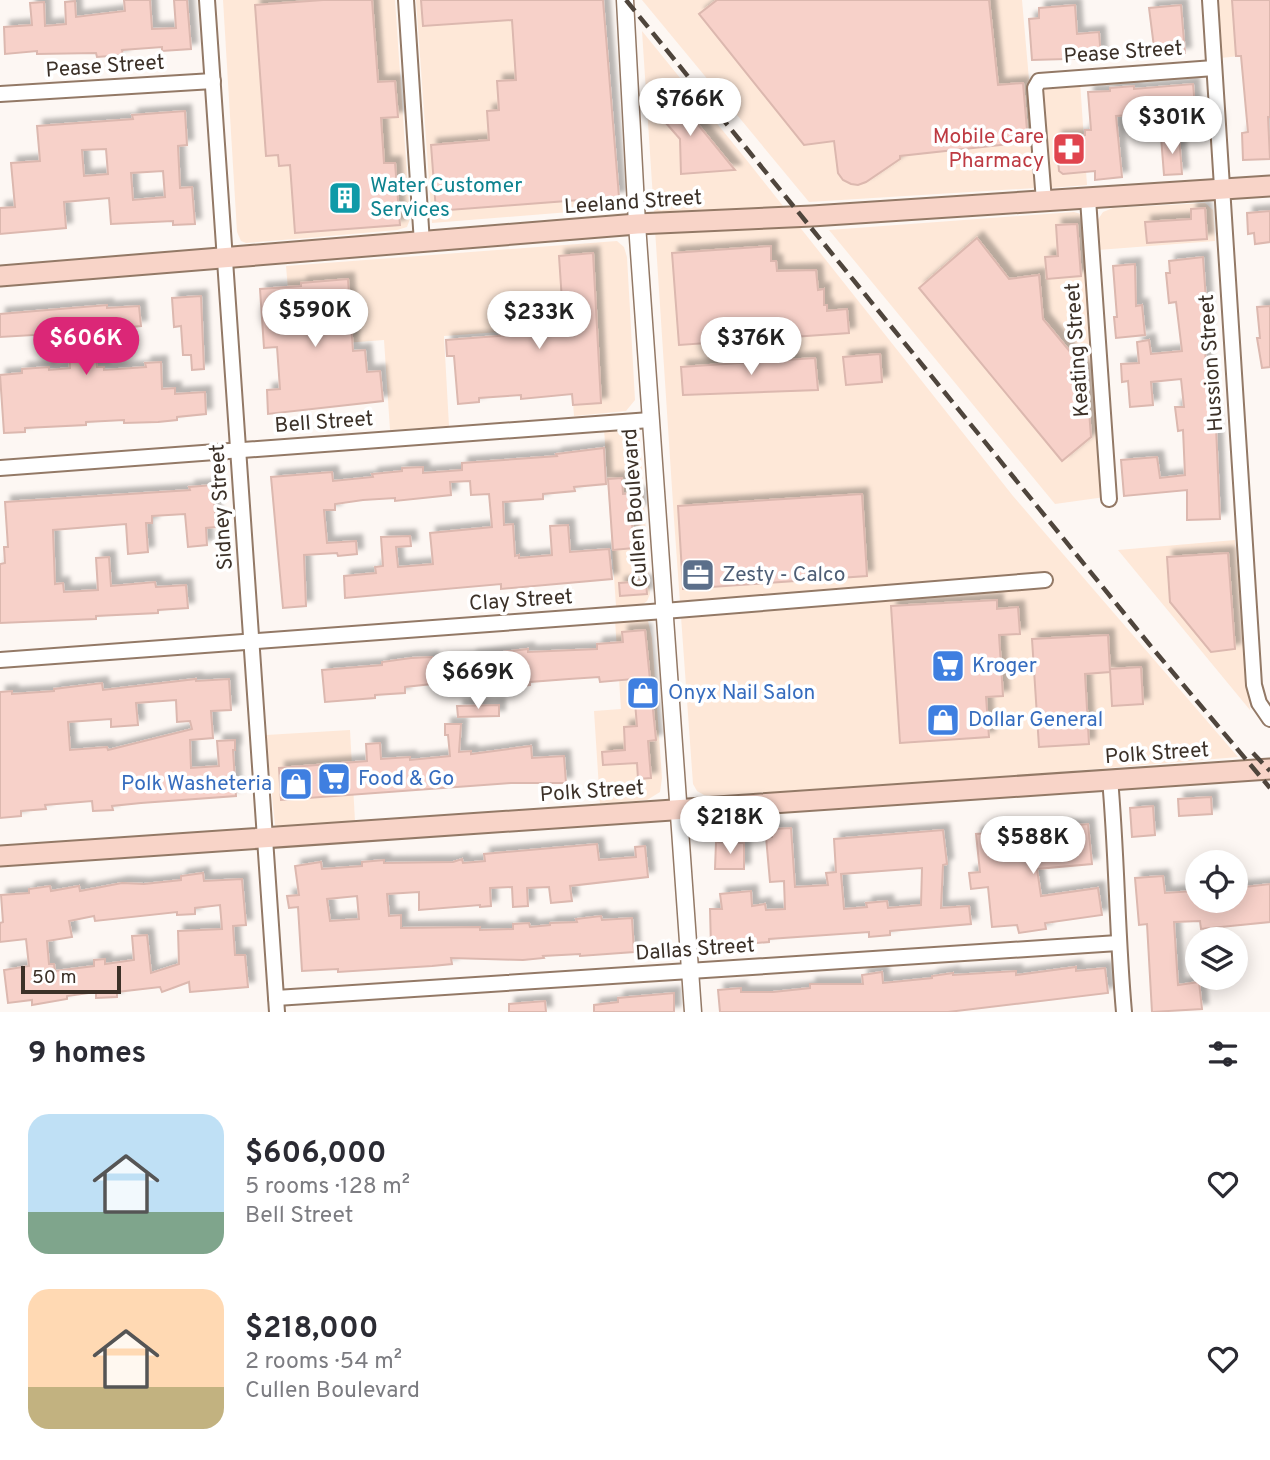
<!DOCTYPE html>
<html lang="en">
<head>
<meta charset="utf-8">
<style>
	body { margin:0; font-family:Overpass,sans-serif; background:#f2f2f3; color:#2b2b33; height:100vh; display:flex; flex-direction:column; font-size:26px; white-space:nowrap }
	* { box-sizing:border-box; margin:0 }
	p { font-size:23px; color:#7c7c81 }
	.icon { flex:none; width:38px; height:38px; fill:none; stroke:currentColor; stroke-width:2; stroke-linecap:round; stroke-linejoin:round }
	.map { position:relative; height:1012px; overflow:hidden }
	.drawer { display:flex; flex-direction:column; background:#fff; flex:1 }
	.drawer>* { flex:none }
	.fabs { position:absolute; left:1185px; top:850px; display:grid; gap:14px }
	.fabs a { display:grid; place-items:center; width:63px; height:63px; border-radius:50%; background:#fff; box-shadow:0 4px 18px #0003; font-size:35px }
	.scale { position:absolute; left:21px; bottom:18px; width:100px; box-sizing:border-box; padding-left:7px; border:4px solid #3c3128; border-top:0; font-size:19px; line-height:24px; white-space:nowrap; color:#3c3128; -webkit-text-stroke:5px #fff; paint-order:stroke }
	.price { position:absolute; translate:-50% -60px; padding:0 16px; border-radius:24px; background:#fff; color:#222; font-size:23px; line-height:46px; filter:drop-shadow(0 2px 4px #0008) }
	.price::after { content:''; position:absolute; left:50%; top:42px; width:21px; height:16px; margin-left:-10px; background:inherit; clip-path:polygon(0 0,100% 0,50% 100%) }
	.price.active { background:#db2777; color:#fff }
	ul { padding:0; list-style:none }
	li { display:flex; align-items:center; gap:21px; height:175px; padding:0 28px }
	li span { display:grid; place-items:center; flex:none; width:196px; height:140px; border-radius:21px; color:#555 }
	li>.icon { margin-inline-start:auto }
	span .icon { width:84px; height:84px; fill:#fffc; stroke-width:1 }
	li b { font-size:30px }
	h2 { display:flex; justify-content:space-between; align-items:center; height:84px; padding:0 28px; font-size:30px }
	.map>svg:first-child { display:block }
</style>
</head>
<body>
<div class="map">
<svg width="1270" height="1012" viewBox="0 0 1270 1012">
	<defs>
		<filter id="shadow"><feDropShadow dx="6" dy="-6" stdDeviation="2" flood-color="#0004"/></filter>
	</defs>
	<rect width="100%" height="100%" fill="#fdf7f3"/>
	<!-- built -->
	<g fill="#fee8d8">
		<polygon points="223,0 395,0 410,219 407,227 397,230 307,238 246,243 241,241 237,232"/>
		<polygon points="416,0 603,0 619,208 432,223"/>
		<polygon points="642,0 1022,0 1038,182 1036,188 809,202"/>
		<polygon points="1216,0 1270,0 1270,53 1220,58"/>
		<polygon points="642,31 745,158 1013,496 1238,757 1037,774 714,796 704,795 697,791 693,784 674,519"/>
		<polygon points="1080,81 1087,185 1051,188 1043,89"/>
		<polygon points="1205,203 1213,210 1215,241 1098,250 1097,221 1103,212 1113,208"/>
		<polygon points="1074,212 1081,214 1084,223 1105,497 1055,504 829,230"/>
		<polygon points="617,241 624,247 627,257 635,400 626,411 574,416 567,327 444,336 449,426 390,430 384,340 293,347 286,266"/>
		<polygon points="628,427 635,431 640,440 650,594 647,601 643,604 616,606 604,429"/>
		<polygon points="1235,540 1250,710 1118,550"/>
		<polygon points="644,619 648,621 652,638 662,778 660,792 647,800 600,804 594,711 621,709 615,620"/>
		<polygon points="350,730 355,821 280,827 275,825 266,735"/>
	</g>
	<!-- building -->
	<g fill="#f7d1c9" stroke="#dcb8af" stroke-width="2" fill-rule="evenodd" filter="url(#shadow)">
		<polygon points="124,0 150,0 152,29 176,28 174,0 187,0 191,49 162,51 162,47 122,50 123,55 97,57 96,53 37,54 37,51 5,54 4,27 32,25 30,3 44,2 45,26 66,24 65,2 75,1 76,17 125,11"/>
		<polygon points="323,0 372,0 378,82 395,81 398,117 381,118 384,163 395,163 400,225 295,233 290,165 279,166 278,155 266,156 255,5"/>
		<polygon points="421,0 603,0 619,197 436,211 431,145 489,140 487,111 499,110 497,81 516,80 512,20 423,26"/>
		<polygon points="717,0 989,0 998,85 1023,83 1028,142 900,156 900,159 866,182 858,185 851,184 843,180 838,173 834,141 804,145 699,14"/>
		<polygon points="1232,0 1270,0 1270,117 1268,117 1270,159 1243,160 1242,133 1248,132 1241,56 1236,56"/>
		<polygon points="1075,5 1077,34 1099,32 1101,58 1032,60 1029,19 1039,18 1039,8"/>
		<polygon points="1181,5 1185,53 1155,55 1149,8"/>
		<polygon points="1193,84 1197,129 1177,130 1176,112 1116,116 1122,177 1095,180 1095,171 1063,174 1059,171 1056,137 1085,135 1085,130 1091,130 1088,92 1110,91 1110,88 1134,86 1134,89"/>
		<polygon points="669,89 735,170 681,174 680,139 658,114 656,90"/>
		<path d="M185,111l2,34 -9,1 2,42 12,-1 3,37 -22,1v-4l-62,3 -2,-26 -45,4 2,26 -66,6v-26l15,-1 -4,-44 29,-2 -3,-35 96,-7 -1,-4zM106,149l2,25 -24,2 -2,-26zM163,171l2,26 -32,3 -2,-27z"/>
		<polygon points="1179,136 1182,174 1164,175 1161,137"/>
		<polygon points="1205,208 1207,239 1147,243 1145,222 1191,219 1191,209"/>
		<polygon points="1270,211 1270,242 1255,244 1254,233 1248,234 1247,213"/>
		<polygon points="1077,224 1081,276 1047,279 1045,257 1058,256 1056,225"/>
		<polygon points="977,238 1009,279 1039,275 1043,319 1086,371 1091,437 1062,461 919,288"/>
		<polygon points="771,246 771,261 776,261 777,271 816,270 818,290 824,289 824,305 827,305 827,311 847,309 849,333 679,345 672,253"/>
		<polygon points="593,253 601,403 573,405 572,394 521,399 521,395 479,398 479,402 458,404 454,356 447,356 446,340 564,331 559,256"/>
		<polygon points="1203,257 1208,329 1203,330 1210,405 1213,405 1216,427 1220,519 1187,520 1187,490 1124,496 1121,460 1157,457 1160,478 1185,475 1183,430 1178,431 1175,407 1184,407 1181,379 1151,382 1153,405 1130,407 1128,381 1122,382 1121,364 1139,363 1137,342 1149,340 1151,354 1182,351 1176,302 1169,303 1166,273 1170,273 1169,261"/>
		<polygon points="1135,264 1136,306 1142,305 1145,335 1116,338 1114,317 1117,317 1113,266"/>
		<polygon points="348,279 353,351 365,350 367,372 380,371 383,401 268,414 267,390 280,389 277,347 264,348 260,289 301,286 301,283"/>
		<polygon points="201,296 204,369 192,370 191,355 183,355 181,326 174,327 172,298"/>
		<polygon points="107,305 107,308 139,306 141,326 109,329 110,340 95,341 97,367 104,367 104,370 146,367 145,363 161,362 162,389 175,388 175,394 205,392 206,414 177,417 177,420 158,422 124,423 124,420 86,422 86,425 25,428 25,432 4,433 0,375 22,373 22,369 49,367 49,370 70,368 68,333 0,337 0,314"/>
		<polygon points="1270,306 1270,367 1262,368 1257,338 1260,338 1257,307"/>
		<polygon points="880,354 882,382 846,385 843,357"/>
		<polygon points="815,358 818,390 683,395 681,367"/>
		<polygon points="604,448 606,484 574,487 575,491 543,494 543,499 503,502 504,525 513,524 515,556 519,555 519,558 552,555 550,526 568,525 570,552 609,549 612,579 501,589 501,584 345,598 344,576 376,573 375,567 383,566 381,537 410,536 411,546 396,547 398,567 433,564 430,533 492,527 489,494 471,495 470,481 450,482 451,495 395,501 395,498 363,500 335,504 335,510 324,510 327,543 356,541 357,554 338,556 337,553 304,555 306,606 283,608 271,477 332,472 333,481 373,477 372,474 402,471 402,468 423,467 423,473 462,470 462,463 557,456 556,454"/>
		<polygon points="622,478 623,494 639,493 640,510 631,510 634,548 613,550 608,479"/>
		<polygon points="213,485 216,527 206,528 207,545 188,547 185,514 152,516 152,523 146,523 148,552 128,554 126,524 53,530 55,584 63,583 64,592 98,590 96,558 109,557 111,586 155,582 156,587 186,585 188,608 158,610 158,613 96,616 96,619 0,623 0,564 5,563 4,547 8,547 5,502 190,490 189,487"/>
		<polygon points="862,494 867,576 683,589 678,506"/>
		<polygon points="1228,553 1235,649 1211,652 1170,602 1167,557"/>
		<polygon points="646,581 647,594 620,596 619,583"/>
		<polygon points="997,600 997,609 1018,607 1020,634 999,635 1003,696 986,697 989,737 900,743 891,606"/>
		<polygon points="645,630 656,740 648,741 651,778 638,779 637,763 603,765 602,752 625,750 624,727 637,726 633,679 600,682 599,677 569,679 530,682 530,685 506,687 505,676 405,687 405,693 375,695 375,698 325,702 322,670 382,665 382,662 411,658 432,657 432,661 471,658 471,656 528,649 528,652 597,649 597,644 623,642 622,632"/>
		<polygon points="1108,635 1110,672 1085,674 1089,744 1039,747 1032,639"/>
		<polygon points="1141,667 1143,704 1112,706 1110,669"/>
		<path d="M196,679v2l33,-2 2,31 -20,1 2,27 -23,2 1,28 28,-2 -2,-25 18,-1v10h-2l3,46 -95,7 -29,3 1,4 -20,1 -1,-10 -47,4 1,4 -25,2v5l-21,2v-126l12,-1v3l42,-3v-2l48,-6 1,7zM176,700l1,22 13,-1 2,8 -84,21 -1,-3 -37,3 -2,-28 43,-3v8l27,-2 -2,-22z"/>
		<polygon points="499,705 499,716 458,717 457,706"/>
		<polygon points="445,724 461,724 459,752 471,751 471,754 531,746 532,758 564,756 566,783 511,783 281,800 279,768 367,761 366,744 380,743 381,759 410,757 410,760 450,756 448,735 445,735"/>
		<polygon points="1211,797 1212,814 1179,816 1178,799"/>
		<polygon points="1153,806 1155,835 1132,837 1130,808"/>
		<polygon points="1088,824 1092,864 1037,869 1041,896 1098,888 1102,915 1045,923 1046,929 1019,933 1017,925 992,927 988,887 971,889 969,873 980,872 976,834"/>
		<path d="M791,828l4,59 33,-2 -2,-12 10,-1 -2,-33 109,-9 4,34 -4,1 -2,43 28,-2 2,18 -81,7v4l-21,2v-5l-100,7v3l-58,5 -1,-38h12l-2,-15 31,-3 1,15 13,-2 1,6 19,-1 -1,-28 -14,1 -4,-45h6v-8zM922,868l-1,37 -33,3 -1,-7 -21,2 1,4 -23,2 -3,-35z"/>
		<polygon points="716,842 744,843 744,869 715,869"/>
		<path d="M597,844l2,16 37,-3 -1,-10 10,-1 3,31 -78,9 2,15 -21,2 -2,-16 -22,1 1,18 -15,1 -1,-20 -22,1 1,18 -11,1v-2l-61,5v-18l-32,2 2,22 12,-1v13l79,-1v3l33,-1v-5l16,-1 1,4 20,-2v-2l27,-1 -1,-3 25,-3 1,4 30,-2 2,34 -54,4v-2l-37,2 1,2 -21,2 -72,-2 1,6 -20,2 -94,6v-3l-36,2 -4,-64 -9,1 -2,-12 12,-1 -4,-29 26,-4 1,7 40,-3v-4l22,-2v3l69,-1 9,-3 1,4 22,-2 -1,-7zM357,896l2,23 -29,2 -3,-22z"/>
		<path d="M203,873l1,8 38,-2 4,46 -13,1 2,29h10l3,32 -58,5 -1,-10 -27,10 -2,-5 -43,5v5l-21,1v-6l-29,4v3l-35,6v-5l-24,3 -4,-33 25,-4 -3,-27 -26,3v-19l3,-1 -2,-27 28,-2v-4l21,-3 1,5 28,-5 1,5 42,-8 22,1 37,-4v-4zM220,905l2,24 -44,2 1,33 -28,9 -4,-38 -15,1 2,24 -29,4v-5l-11,1v6l-39,5 -1,-7h-5l-2,-23 25,-4 -3,-16 25,-5 1,5 82,-9v3l18,-1v-6z"/>
		<polygon points="1163,876 1165,893 1194,891 1194,901 1236,901 1236,888 1270,884 1270,922 1201,929 1200,921 1174,922 1178,985 1199,982 1202,1009 1152,1012 1147,924 1139,925 1135,878"/>
		<polygon points="1076,967 1076,971 1105,968 1108,993 948,1012 720,1012 718,990 741,988 741,992 773,992 810,988 810,984 863,984 862,975 882,972 883,983 932,978 932,976 953,973 953,975 1016,971 1016,975"/>
		<polygon points="674,993 674,1012 594,1012 594,1005 618,1002 618,998"/>
		<polygon points="545,1001 546,1012 509,1012 509,1004"/>
	</g>
	<g fill="none" stroke-linecap="round" stroke-linejoin="round">
		<defs>
			<g id="minor">
				<polyline points="207,0 277,1012"/>
				<polyline points="406,0 422,243"/>
				<polyline points="1210,0 1254,685 1259,703 1270,719"/>
				<polyline points="0,94 213,81"/>
				<polyline points="1088,199 1109,499"/>
				<polyline points="1044,201 1035,88 1039,81 1214,68"/>
				<polyline points="0,468 650,420"/>
				<polyline points="0,660 664,611 1045,580"/>
				<path d="M1110,779c7,78 7,156 14,233"/>
				<polyline points="276,998 1118,943"/>
			</g>
			<polyline id="tertiary" points="625,0 637,224 693,1012"/>
			<g id="secondary">
				<polyline points="0,276 637,224 812,216 1270,186"/>
				<polyline points="0,856 1270,769"/>
			</g>
		</defs>
		<!-- minor casing -->
		<use href="#minor" stroke="#937966" stroke-width="18"/>
		<!-- tertiary casing -->
		<use href="#tertiary" stroke="#937966" stroke-width="19"/>
		<!-- secondary casing -->
		<use href="#secondary" stroke="#937966" stroke-width="23"/>
		<!-- minor -->
		<use href="#minor" stroke="#fff" stroke-width="14"/>
		<!-- tertiary -->
		<use href="#tertiary" stroke="#fff" stroke-width="16"/>
		<!-- secondary -->
		<use href="#secondary" stroke="#f8d4c8" stroke-width="19"/>
		<!-- rail -->
		<g stroke="#4f453c" stroke-width="4.5" stroke-dasharray="14 7" stroke-linecap="butt">
			<polyline points="626,0 1149,644 1270,788"/>
			<polyline points="1253,753 1270,771"/>
		</g>
	</g>
	<!-- icons -->
	<defs>
		<symbol id="pharmacy-square" viewBox="-11 -11 22 22"><rect x="-9" y="-9" width="18" height="18" rx="4" fill="#e0444e" stroke="#fff"/><path d="M-2-6h4v4h4v4h-4v4h-4v-4h-4v-4h4Z" fill="#fff"/></symbol>
		<symbol id="building-square" viewBox="-11 -11 22 22"><rect x="-9" y="-9" width="18" height="18" rx="4" fill="#0f9aa8" stroke="#fff"/><path d="M-4-6H4V6H1V3H-1V6H-4ZM-2.5-4.3h1.7v1.8h-1.7ZM.8-4.3h1.7v1.8H.8ZM-2.5-1h1.7V.8h-1.7ZM.8-1h1.7V.8H.8Z" fill="#fff"/></symbol>
		<symbol id="office-square" viewBox="-11 -11 22 22"><rect x="-9" y="-9" width="18" height="18" rx="4" fill="#5c6f8a" stroke="#fff"/><path d="M-6-3h4V-5.5h4V-3h4V5H-6ZM-1-4.5V-3h2v-1.5ZM-6 0V1H6V0Z" fill="#fff"/></symbol>
		<symbol id="supermarket-square" viewBox="-11 -11 22 22"><rect x="-9" y="-9" width="18" height="18" rx="4" fill="#3f7fe0" stroke="#fff"/><path d="M-6-5.5h2.5l.6 2H6L4.5 2H-2.5L-4.4-4H-6ZM-1.5 3.2a1.3 1.3 0 1 0 .1 0ZM3 3.2a1.3 1.3 0 1 0 .1 0Z" fill="#fff"/></symbol>
		<symbol id="shop-square" viewBox="-11 -11 22 22"><rect x="-9" y="-9" width="18" height="18" rx="4" fill="#3f7fe0" stroke="#fff"/><path d="M-5-2.5h2.3a2.7 3.5 0 0 1 5.4 0H5L5.5 6h-11ZM-1.5-2.5h3a1.5 2.3 0 0 0-3 0Z" fill="#fff"/></symbol>
	</defs>
	<g fill-rule="evenodd">
		<use href="#pharmacy-square" x="1050" y="130" width="38" height="38"/>
		<use href="#building-square" x="326" y="179" width="38" height="38"/>
		<use href="#office-square" x="679" y="556" width="38" height="38"/>
		<use href="#supermarket-square" x="929" y="647" width="38" height="38"/>
		<use href="#shop-square" x="624" y="674" width="38" height="38"/>
		<use href="#shop-square" x="924" y="701" width="38" height="38"/>
		<use href="#supermarket-square" x="315" y="760" width="38" height="38"/>
		<use href="#shop-square" x="277" y="765" width="38" height="38"/>
	</g>
	<g text-anchor="middle" dominant-baseline="central" stroke-width="7" stroke-linejoin="round" paint-order="stroke">
		<!-- street labels -->
		<g font-size="21" fill="#3c3128" stroke="#fff">
			<text transform="translate(1123 53) rotate(-4)">Pease Street</text>
			<text transform="translate(105 67) rotate(-4)">Pease Street</text>
			<text transform="translate(633 203) rotate(-4)">Leeland Street</text>
			<text transform="translate(1078 350) rotate(-94)">Keating Street</text>
			<text transform="translate(1212 363) rotate(-94)">Hussion Street</text>
			<text transform="translate(324 423) rotate(-4)">Bell Street</text>
			<text transform="translate(222 507) rotate(-94)">Sidney Street</text>
			<text transform="translate(636 508) rotate(-94)">Cullen Boulevard</text>
			<text transform="translate(521 601) rotate(-4)">Clay Street</text>
			<text transform="translate(1157 754) rotate(-4)">Polk Street</text>
			<text transform="translate(592 792) rotate(-4)">Polk Street</text>
			<text transform="translate(695 950) rotate(-4)">Dallas Street</text>
		</g>
		<!-- health labels -->
		<g font-size="21" fill="#be3a42" stroke="#fff" text-anchor="end">
			<text x="1044" y="137">Mobile Care<tspan x="1044" dy="24">Pharmacy</tspan></text>
		</g>
		<!-- culture labels -->
		<g font-size="21" fill="#0d838f" stroke="#fff" text-anchor="start">
			<text x="370" y="186">Water Customer<tspan x="370" dy="24">Services</tspan></text>
		</g>
		<!-- service labels -->
		<g font-size="21" fill="#4e5e75" stroke="#fff" text-anchor="start">
			<text x="722" y="575">Zesty - Calco</text>
		</g>
		<!-- shop labels -->
		<g font-size="21" fill="#366cbe" stroke="#fff" text-anchor="start">
			<text x="972" y="666">Kroger</text>
			<text x="668" y="693">Onyx Nail Salon</text>
			<text x="968" y="720">Dollar General</text>
			<text x="358" y="779">Food &amp; Go</text>
			<text x="272" y="784" text-anchor="end">Polk Washeteria</text>
		</g>
	</g>
</svg>
<div class="fabs">
<a><svg class="icon" aria-label="locate" viewBox="0 0 24 24"><circle cx="12" cy="12" r="6"/><path d="M12 2v4M12 18v4M2 12h4M18 12h4"/></svg></a>
<a><svg class="icon" aria-label="layers" viewBox="0 0 24 24"><path d="M12 4l9 5-9 5-9-5zM3 14l9 5 9-5"/></svg></a>
</div>
<div class="scale">50 m</div>
<b class="price" style="left:690px;top:138px">$766K</b>
<b class="price" style="left:1172px;top:156px">$301K</b>
<b class="price" style="left:315px;top:349px">$590K</b>
<b class="price" style="left:539px;top:351px">$233K</b>
<b class="price active" style="left:86px;top:377px">$606K</b>
<b class="price" style="left:751px;top:377px">$376K</b>
<b class="price" style="left:478px;top:711px">$669K</b>
<b class="price" style="left:730px;top:856px">$218K</b>
<b class="price" style="left:1033px;top:876px">$588K</b>
</div>
<section class="drawer">
<h2>9 homes<svg class="icon" aria-label="filters" viewBox="0 0 24 24"><path d="M4 7h16M4 17h16"/><circle cx="9" cy="7" r="2"/><circle cx="15" cy="17" r="2"/></svg></h2>
<ul>
<li><span style="background:linear-gradient(#bfe0f5 70%,#7fa58c 0)"><svg class="icon" aria-label="home" viewBox="0 0 24 24"><path d="M3 11l9-7 9 7M6 9v11h12V9"/></svg></span><div><b>$606,000</b><p>5 rooms · 128 m²</p><p>Bell Street</p></div><svg class="icon" aria-label="heart" viewBox="0 0 24 24"><path d="M12 20l-8-8c-3-5 5-10 8-4 3-6 11-1 8 4z"/></svg></li>
<li><span style="background:linear-gradient(#ffd9b3 70%,#c2b280 0)"><svg class="icon" aria-label="home" viewBox="0 0 24 24"><path d="M3 11l9-7 9 7M6 9v11h12V9"/></svg></span><div><b>$218,000</b><p>2 rooms · 54 m²</p><p>Cullen Boulevard</p></div><svg class="icon" aria-label="heart" viewBox="0 0 24 24"><path d="M12 20l-8-8c-3-5 5-10 8-4 3-6 11-1 8 4z"/></svg></li>
</ul>
</section>
</body>
</html>
